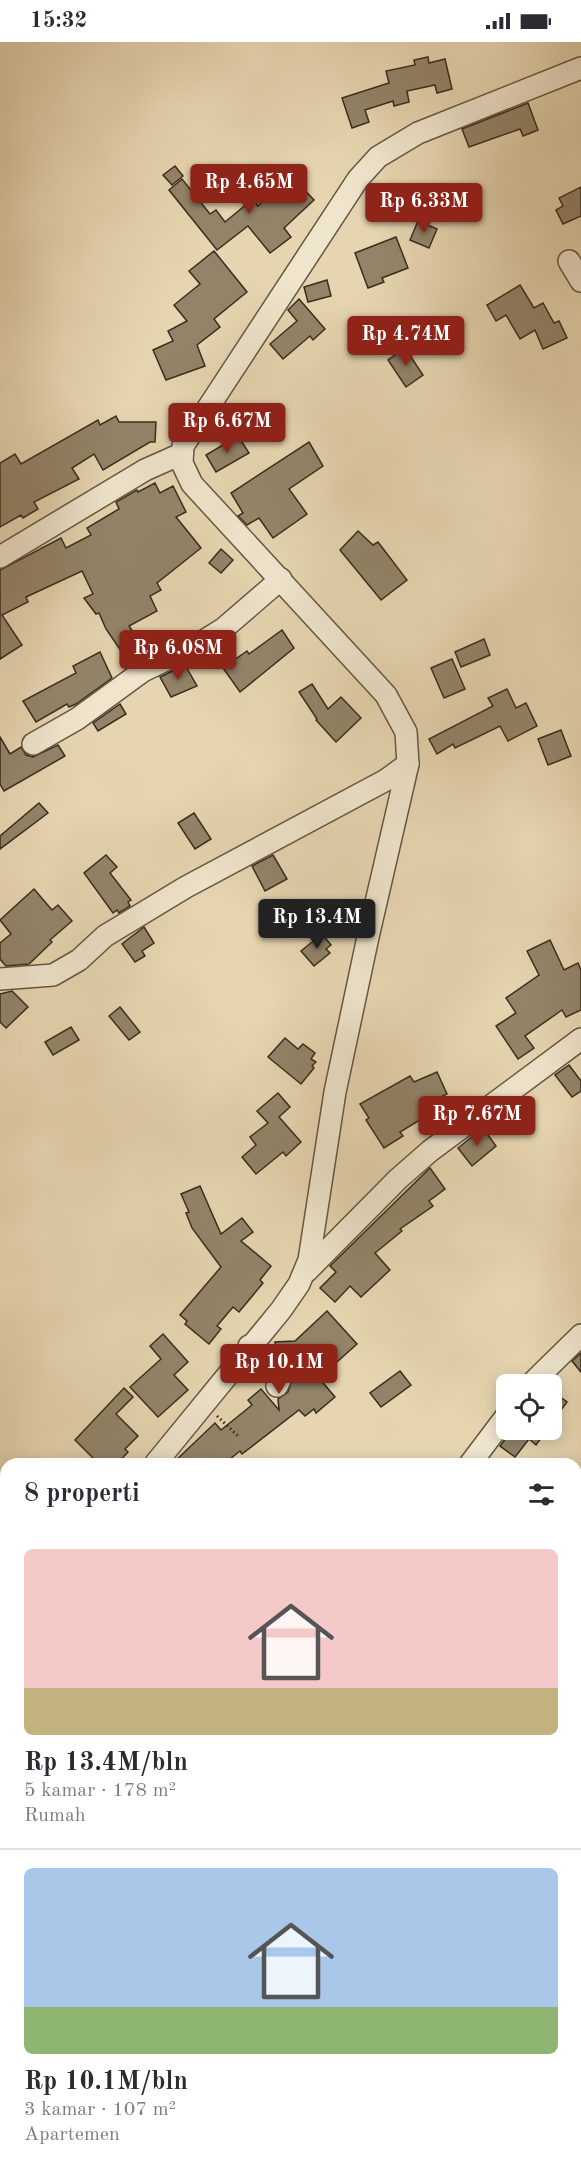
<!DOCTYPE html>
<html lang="id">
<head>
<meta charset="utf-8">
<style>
	body { margin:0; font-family:"Old Standard TT",serif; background:#f2f2f3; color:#2b2b33; height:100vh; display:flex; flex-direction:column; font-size:22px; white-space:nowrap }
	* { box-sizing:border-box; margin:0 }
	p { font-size:20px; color:#7c7c81 }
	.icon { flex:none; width:33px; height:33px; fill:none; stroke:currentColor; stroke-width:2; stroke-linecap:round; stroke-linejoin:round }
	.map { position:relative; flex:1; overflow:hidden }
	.side { position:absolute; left:0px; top:1416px; width:582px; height:720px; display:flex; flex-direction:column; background:#fff; border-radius:18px 18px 0 0; box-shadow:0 3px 15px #0003 }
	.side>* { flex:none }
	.controls { position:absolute; left:496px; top:1332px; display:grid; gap:12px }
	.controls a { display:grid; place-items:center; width:66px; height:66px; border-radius:9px; background:#fff; box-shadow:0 3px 15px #0003; font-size:30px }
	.price { position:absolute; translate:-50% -51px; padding:0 14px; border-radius:6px; background:#8f2418; color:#fff; font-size:20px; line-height:39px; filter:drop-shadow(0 2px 3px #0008) }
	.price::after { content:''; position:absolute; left:50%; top:36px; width:18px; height:14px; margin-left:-9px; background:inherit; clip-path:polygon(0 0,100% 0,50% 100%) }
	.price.selected { background:#222; color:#fff }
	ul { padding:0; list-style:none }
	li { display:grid; align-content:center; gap:12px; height:318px; padding:0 24px }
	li+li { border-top:2px solid #e1e1e2 }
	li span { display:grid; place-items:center; height:186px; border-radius:9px; color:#555 }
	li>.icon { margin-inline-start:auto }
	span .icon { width:108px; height:108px; fill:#fffc; stroke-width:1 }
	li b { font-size:26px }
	h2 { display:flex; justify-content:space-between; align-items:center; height:72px; padding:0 24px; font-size:26px }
	.status { display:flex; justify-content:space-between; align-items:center; height:42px; padding:0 30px; background:#fff; direction:ltr }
	.status svg { height:16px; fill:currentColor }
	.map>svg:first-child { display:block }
</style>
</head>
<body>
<div class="status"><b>15:32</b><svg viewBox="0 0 49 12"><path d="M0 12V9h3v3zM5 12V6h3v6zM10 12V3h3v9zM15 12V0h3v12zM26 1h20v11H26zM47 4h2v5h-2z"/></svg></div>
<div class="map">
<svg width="581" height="2136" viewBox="0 0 581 2136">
	<rect width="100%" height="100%" fill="#e6d5b0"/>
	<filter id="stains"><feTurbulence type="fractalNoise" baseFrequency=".00333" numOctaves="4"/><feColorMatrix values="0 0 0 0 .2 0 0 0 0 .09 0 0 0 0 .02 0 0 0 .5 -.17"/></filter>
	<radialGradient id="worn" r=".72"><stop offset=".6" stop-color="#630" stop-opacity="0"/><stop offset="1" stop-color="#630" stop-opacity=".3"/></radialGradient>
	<!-- building -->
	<g fill="#938469" stroke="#392d1d" stroke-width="1.5">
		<polygon points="428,15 429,21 445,17 452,47 437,51 435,43 407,49 409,60 394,64 393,59 365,68 369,80 352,86 342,56 389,41 386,29 415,23 414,18"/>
		<polygon points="528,61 538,88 523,94 520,87 469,105 462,87"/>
		<polygon points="175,124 183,134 172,143 163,133"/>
		<polygon points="290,133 314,158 284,186 291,195 270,211 248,184 217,208 169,148 182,137 210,172 216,168 225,180 253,157 258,164"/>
		<polygon points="581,145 581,174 563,182 556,168 563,164 559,156"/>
		<polygon points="418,179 437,187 429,206 410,198"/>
		<polygon points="396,195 408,226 382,236 384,240 368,246 355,211"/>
		<polygon points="214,209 247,250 214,277 220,285 197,303 205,324 166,338 153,308 173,299 168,289 187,279 174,263 200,242 189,229"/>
		<polygon points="327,238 331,254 308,260 304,245"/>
		<polygon points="520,243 534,266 543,261 554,281 559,279 567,296 543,307 535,288 520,297 506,273 496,279 487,263"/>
		<polygon points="299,257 325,287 313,298 310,294 283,317 270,302 297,279 288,268"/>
		<polygon points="405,306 423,333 406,345 388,318"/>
		<polygon points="116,374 119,380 156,380 155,400 150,400 103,428 94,412 72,426 79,437 34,460 38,467 23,476 21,473 0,485 0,421 15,412 21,422 98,378 100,383"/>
		<polygon points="238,394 249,411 216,430 206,413"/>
		<polygon points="309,400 323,424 289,447 307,472 273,496 259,476 247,483 238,474 243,471 231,451"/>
		<polygon points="155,441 160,451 173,444 186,470 176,475 201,506 157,541 161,548 150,554 157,569 129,584 147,610 130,622 106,587 99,571 96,572 84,556 93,552 82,529 26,555 28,560 2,573 22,603 0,617 0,528 61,496 66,506 91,493 87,486 119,467 116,460 137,448 138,450"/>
		<polygon points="358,489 373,503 378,500 407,538 381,558 340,508"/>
		<polygon points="221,507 233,518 221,531 209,521"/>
		<polygon points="282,588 294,606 240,650 223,626 247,609 249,612"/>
		<polygon points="484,597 490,613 461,625 455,610"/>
		<polygon points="100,610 112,636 76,662 69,665 67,662 36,680 23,659 76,631 73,624"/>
		<polygon points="452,617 465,647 444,656 431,626"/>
		<polygon points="185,623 197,644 171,655 160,635"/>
		<polygon points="312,642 328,667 341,655 361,676 336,700 316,678 317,677 299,650"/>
		<polygon points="507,647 516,666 526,661 537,684 508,699 500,684 455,706 453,702 437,712 429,697 493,664 488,656"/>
		<polygon points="120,662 126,672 98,689 93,681"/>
		<polygon points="561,688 571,714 548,723 538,697"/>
		<polygon points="0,695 10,712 21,705 26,713 33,715 58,703 65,714 4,749 0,742"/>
		<polygon points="39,761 48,771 0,807 0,794"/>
		<polygon points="194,771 211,797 195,807 178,781"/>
		<polygon points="106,813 117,825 110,831 131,858 128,860 130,864 119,871 117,868 113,871 84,831"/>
		<polygon points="273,813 287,837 265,849 252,824"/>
		<polygon points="34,847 52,868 58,863 72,879 50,898 52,900 29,922 6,924 0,917 0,901 11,892 0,878"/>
		<polygon points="144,885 154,901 142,909 145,914 135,920 122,902"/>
		<polygon points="322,892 331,903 326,907 330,911 314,924 301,909"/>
		<polygon points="550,898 564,928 578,921 581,928 581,968 566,975 562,968 525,994 534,1006 518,1017 496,984 516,971 506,956 539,933 527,909"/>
		<polygon points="12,949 28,965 6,986 0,980 0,952"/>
		<polygon points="120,965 140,990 129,998 109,974"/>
		<polygon points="71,985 79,998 53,1013 45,1000"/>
		<polygon points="285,996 298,1007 303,1002 315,1011 311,1017 316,1020 312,1024 314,1026 301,1042 268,1015"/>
		<polygon points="569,1023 581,1039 581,1049 572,1055 555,1033"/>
		<polygon points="437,1030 447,1052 422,1064 428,1073 400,1090 403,1094 384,1106 366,1078 369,1076 360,1062 410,1034 414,1040"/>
		<polygon points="278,1051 290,1065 279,1075 301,1100 286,1114 283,1110 256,1132 242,1115 256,1103 250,1095 268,1081 257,1069"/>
		<polygon points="483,1086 496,1104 472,1124 458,1106"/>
		<polygon points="430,1126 445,1147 429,1159 433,1164 400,1187 402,1189 375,1211 390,1228 361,1255 350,1244 335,1260 320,1246 336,1230 330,1224"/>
		<polygon points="200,1144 221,1192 242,1176 253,1190 241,1199 271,1224 260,1238 263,1241 239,1270 233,1265 217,1284 221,1287 209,1302 185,1282 187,1279 180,1273 221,1225 192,1186 186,1171 189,1170 181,1152"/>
		<polygon points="327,1269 357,1302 319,1336 335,1355 316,1371 314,1367 305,1374 299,1368 242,1412 240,1409 224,1422 172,1422 215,1381 221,1388 252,1363 248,1358 261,1347 279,1368 278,1357 288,1350 294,1331 307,1321 291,1322 276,1309 275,1300 295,1299"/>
		<polygon points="163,1292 188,1320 174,1333 188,1348 158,1375 130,1345 161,1317 150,1304"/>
		<polygon points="581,1311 581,1330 572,1319"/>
		<polygon points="400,1329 411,1343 381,1365 370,1351"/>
		<polygon points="124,1346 133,1355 116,1372 138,1394 125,1407 128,1410 117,1422 99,1422 75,1398"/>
		<polygon points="552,1349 567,1360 552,1380"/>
		<polygon points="512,1388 547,1388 536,1403 529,1397 515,1415 500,1404"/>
	</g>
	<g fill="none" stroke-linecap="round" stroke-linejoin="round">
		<defs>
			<g id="minor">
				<polyline points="569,219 581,239"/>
				<polyline points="0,515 145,428 181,412"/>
				<polyline points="33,702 77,677 143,629 199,602 223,587 281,537"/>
				<polyline points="0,937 53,933 79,918 105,894 186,845 386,738 408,722"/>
				<polyline points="307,1229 398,1137 430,1109 581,997"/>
				<polyline points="249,1304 281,1329 282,1334 277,1344"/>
				<polyline points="531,1342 581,1293"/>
				<polyline points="155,1422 281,1268 299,1242 309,1218 335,1050 368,895 408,722 406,690 386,653 192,442 182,421 183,404 358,137 378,115 418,91 581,26"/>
				<polyline points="470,1422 507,1373"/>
				<polyline points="0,1623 6,1616"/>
				<polyline points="0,1864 6,1870"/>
				<polyline points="0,1912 6,1906"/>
			</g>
		</defs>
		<!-- minor casing -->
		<use href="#minor" stroke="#645742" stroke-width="24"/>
		<!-- path -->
		<polyline stroke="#392d1d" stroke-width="3" stroke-dasharray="1.5 3" stroke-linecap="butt" points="217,1374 238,1394"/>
		<!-- minor -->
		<use href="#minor" stroke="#efe4cc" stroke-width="21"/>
	</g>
	<rect width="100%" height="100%" filter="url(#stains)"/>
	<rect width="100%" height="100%" fill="url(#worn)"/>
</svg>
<div class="controls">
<a><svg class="icon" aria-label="locate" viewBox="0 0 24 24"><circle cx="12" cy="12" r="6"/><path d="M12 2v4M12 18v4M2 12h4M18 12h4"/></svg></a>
</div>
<b class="price" style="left:249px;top:173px">Rp 4.65M</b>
<b class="price" style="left:424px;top:192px">Rp 6.33M</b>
<b class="price" style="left:406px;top:325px">Rp 4.74M</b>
<b class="price" style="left:227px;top:412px">Rp 6.67M</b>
<b class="price" style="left:178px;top:639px">Rp 6.08M</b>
<b class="price selected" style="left:317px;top:908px">Rp 13.4M</b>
<b class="price" style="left:477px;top:1105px">Rp 7.67M</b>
<b class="price" style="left:279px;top:1353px">Rp 10.1M</b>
<section class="side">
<h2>8 properti<svg class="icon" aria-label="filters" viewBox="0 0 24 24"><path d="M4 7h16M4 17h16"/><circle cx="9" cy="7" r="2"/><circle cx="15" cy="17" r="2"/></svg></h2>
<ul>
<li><span style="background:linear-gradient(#f6c9c9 75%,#c2b280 0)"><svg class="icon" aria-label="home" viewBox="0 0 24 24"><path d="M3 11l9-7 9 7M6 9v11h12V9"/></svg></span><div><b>Rp 13.4M/bln</b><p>5 kamar · 178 m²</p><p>Rumah</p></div></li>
<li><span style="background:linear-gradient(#a9c7e8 75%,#8fb573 0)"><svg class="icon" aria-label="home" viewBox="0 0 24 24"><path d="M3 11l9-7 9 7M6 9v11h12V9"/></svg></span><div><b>Rp 10.1M/bln</b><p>3 kamar · 107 m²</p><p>Apartemen</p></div></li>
</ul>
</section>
</div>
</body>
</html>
